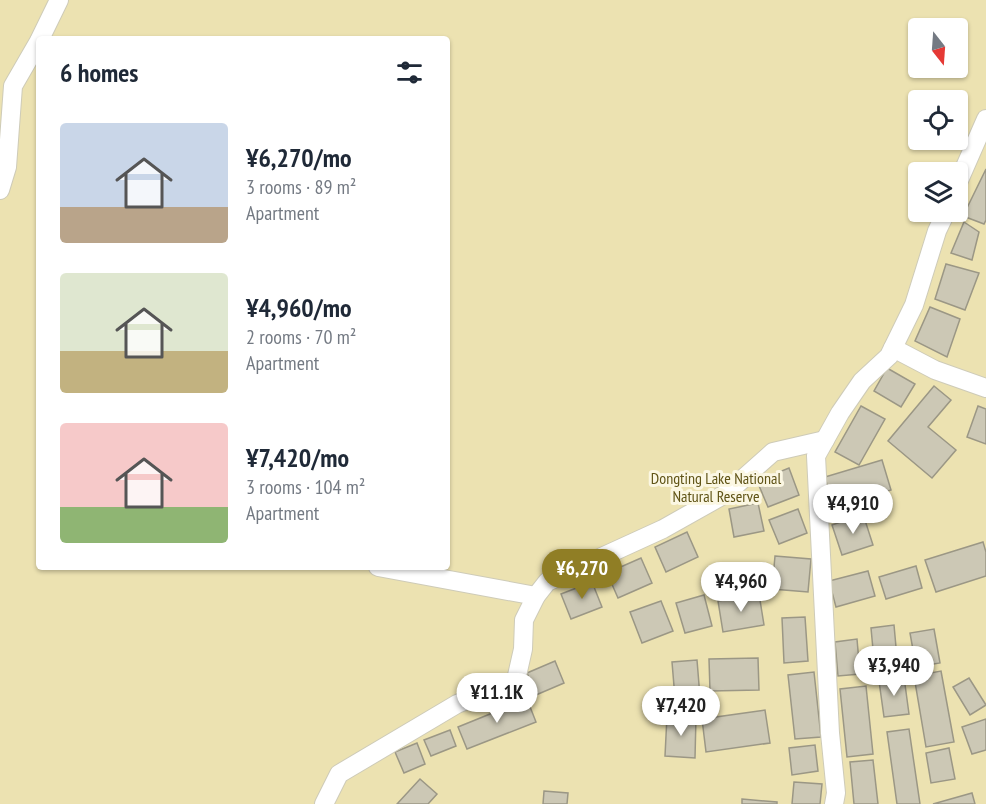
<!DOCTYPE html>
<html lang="en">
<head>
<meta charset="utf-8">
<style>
	body { margin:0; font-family:"PT Sans Narrow",sans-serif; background:#f2f2f3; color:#1f2937; height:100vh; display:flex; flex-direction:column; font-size:22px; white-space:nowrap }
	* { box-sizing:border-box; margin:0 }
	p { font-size:20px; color:#747a83 }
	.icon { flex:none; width:33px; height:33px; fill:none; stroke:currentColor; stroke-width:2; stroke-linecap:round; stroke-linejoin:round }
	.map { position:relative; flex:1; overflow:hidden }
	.side { position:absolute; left:36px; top:36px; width:414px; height:534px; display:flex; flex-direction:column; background:#fff; border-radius:6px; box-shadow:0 2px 4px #0004 }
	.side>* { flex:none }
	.needle { width:39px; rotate:163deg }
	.tools { position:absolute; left:908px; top:18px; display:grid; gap:12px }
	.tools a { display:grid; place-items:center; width:60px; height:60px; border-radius:6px; background:#fff; box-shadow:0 2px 4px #0004; font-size:30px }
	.price { position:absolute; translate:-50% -51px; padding:0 14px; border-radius:21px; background:#fff; color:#222; font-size:20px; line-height:39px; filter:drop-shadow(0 2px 3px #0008) }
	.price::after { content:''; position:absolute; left:50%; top:36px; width:18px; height:14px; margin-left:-9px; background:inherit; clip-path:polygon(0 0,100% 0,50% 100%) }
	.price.on { background:#907e25; color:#fff }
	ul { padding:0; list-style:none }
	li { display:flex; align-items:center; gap:18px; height:150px; padding:0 24px }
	li span { display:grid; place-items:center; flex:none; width:168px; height:120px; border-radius:6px; color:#555 }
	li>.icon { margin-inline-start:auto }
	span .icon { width:72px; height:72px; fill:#fffc; stroke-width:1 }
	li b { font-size:26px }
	h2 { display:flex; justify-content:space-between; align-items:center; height:72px; padding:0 24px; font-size:26px }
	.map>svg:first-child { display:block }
</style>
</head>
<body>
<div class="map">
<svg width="986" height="804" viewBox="0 0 986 804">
	<rect width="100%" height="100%" fill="#fbf7e3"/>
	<!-- green -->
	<path fill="#ece2b1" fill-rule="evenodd" d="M0,0h986v804h-986zM918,28h39v40h-39zM39,39h408v528h-408zM918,100h39v40h-39zM918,172h39v40h-39z"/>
	<!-- building -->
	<g fill="#ccc8b5" stroke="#9b9785" stroke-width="1.5">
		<polygon points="986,169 986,220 984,224 963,216"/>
		<polygon points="964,222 979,232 972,260 951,253"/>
		<polygon points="946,264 979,273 965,310 935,299"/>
		<polygon points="930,307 960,319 947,357 915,341"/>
		<polygon points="887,368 915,384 901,407 874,391"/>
		<polygon points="934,386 951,400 928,427 956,450 932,478 888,441"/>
		<polygon points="861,406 885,419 859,465 835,452"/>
		<polygon points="978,406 986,409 986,444 967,437"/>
		<polygon points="882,460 891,490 833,507 825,477"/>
		<polygon points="789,468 799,495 768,507 757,481"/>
		<polygon points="758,503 764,531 734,537 729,509"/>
		<polygon points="798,509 807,533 779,544 769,520"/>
		<polygon points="863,514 873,545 842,555 832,525"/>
		<polygon points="687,532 698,557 666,572 655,547"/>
		<polygon points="983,542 986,552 986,576 936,592 925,560"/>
		<polygon points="775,556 811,559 808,592 772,589"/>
		<polygon points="641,558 652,583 618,598 607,573"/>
		<polygon points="764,563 766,587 717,592 715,567"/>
		<polygon points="916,566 922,588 886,599 879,577"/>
		<polygon points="868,571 875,596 836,607 829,581"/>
		<polygon points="592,582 602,607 571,619 561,594"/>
		<polygon points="759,594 764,625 723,632 718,601"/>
		<polygon points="704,595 712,626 685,633 676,603"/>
		<polygon points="661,601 673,631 642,643 630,612"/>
		<polygon points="805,617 808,661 784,663 782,618"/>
		<polygon points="894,625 898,669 875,671 871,628"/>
		<polygon points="934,629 940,663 916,667 910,633"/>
		<polygon points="857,639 860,674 838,676 835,642"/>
		<polygon points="758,658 759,690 710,691 709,659"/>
		<polygon points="697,660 700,697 675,698 672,662"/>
		<polygon points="555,661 564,683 536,695 527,673"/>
		<polygon points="941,671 954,742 926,747 914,676"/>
		<polygon points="814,672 821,737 795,739 788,675"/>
		<polygon points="904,677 909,714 884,717 879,681"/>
		<polygon points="969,678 986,705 970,715 953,687"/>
		<polygon points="866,686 873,754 847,757 840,689"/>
		<polygon points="527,699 536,722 467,749 458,727"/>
		<polygon points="765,710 770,743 706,752 702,719"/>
		<polygon points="667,716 696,717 695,758 665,756"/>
		<polygon points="986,719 986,750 972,754 962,727"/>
		<polygon points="909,729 920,804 897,804 887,732"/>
		<polygon points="450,730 456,746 431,756 424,740"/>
		<polygon points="417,743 425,764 404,773 395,752"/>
		<polygon points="815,745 818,771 792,775 789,748"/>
		<polygon points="949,748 955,779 931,783 926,753"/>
		<polygon points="873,760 878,804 854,804 850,762"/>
		<polygon points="420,779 437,794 428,804 397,804"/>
		<polygon points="794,782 822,784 820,804 792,804"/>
		<polygon points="544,791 568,793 567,804 543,804"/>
		<polygon points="972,793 975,804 933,804"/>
		<polygon points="742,799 777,802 777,804 742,804"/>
	</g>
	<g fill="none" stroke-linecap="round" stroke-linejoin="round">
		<defs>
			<g id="minor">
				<polyline points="40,39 59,0"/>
				<polyline points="957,185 986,119"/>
				<polyline points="0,190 7,167 13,86 39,41"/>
				<polyline points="893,348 935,370 986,388"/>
				<polyline points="378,567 536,596"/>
				<polyline points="324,804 339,774 457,704 516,680 523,649 524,620 536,596 547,582 663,529 727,493 773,452 825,440"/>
				<polyline points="834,804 836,793 830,733 816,456 840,413 862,381 889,356 914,305 937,231 946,212"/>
			</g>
		</defs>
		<!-- minor casing -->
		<use href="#minor" stroke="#cecbb8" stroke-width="20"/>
		<!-- minor -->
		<use href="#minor" stroke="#fff" stroke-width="18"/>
	</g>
	<g text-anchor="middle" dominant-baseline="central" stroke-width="6" stroke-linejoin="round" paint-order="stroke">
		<!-- park labels -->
		<g font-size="16" fill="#5f5316" stroke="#fbf7e3">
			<text x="716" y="478">Dongting Lake National<tspan x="716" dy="18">Natural Reserve</tspan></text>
		</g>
	</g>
</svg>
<div class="tools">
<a><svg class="needle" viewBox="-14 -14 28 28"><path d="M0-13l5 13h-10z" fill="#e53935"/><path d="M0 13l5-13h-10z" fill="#747a83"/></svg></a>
<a><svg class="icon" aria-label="locate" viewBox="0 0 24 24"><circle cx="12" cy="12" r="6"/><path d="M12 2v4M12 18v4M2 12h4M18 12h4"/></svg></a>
<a><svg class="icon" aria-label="layers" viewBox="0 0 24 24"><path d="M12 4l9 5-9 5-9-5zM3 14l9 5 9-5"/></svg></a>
</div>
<b class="price" style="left:853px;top:535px">¥4,910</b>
<b class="price on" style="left:582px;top:600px">¥6,270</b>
<b class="price" style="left:741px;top:613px">¥4,960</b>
<b class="price" style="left:894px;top:697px">¥3,940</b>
<b class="price" style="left:497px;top:724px">¥11.1K</b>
<b class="price" style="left:681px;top:737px">¥7,420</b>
<section class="side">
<h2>6 homes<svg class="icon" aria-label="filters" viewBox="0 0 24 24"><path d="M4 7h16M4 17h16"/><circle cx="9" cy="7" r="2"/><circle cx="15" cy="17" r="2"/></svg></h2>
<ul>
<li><span style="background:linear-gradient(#c9d6e8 70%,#b9a48a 0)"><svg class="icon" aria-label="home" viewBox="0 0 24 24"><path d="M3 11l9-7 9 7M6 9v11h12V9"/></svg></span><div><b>¥6,270/mo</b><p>3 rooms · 89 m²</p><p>Apartment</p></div></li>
<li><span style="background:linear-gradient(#dfe7d0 65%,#c2b280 0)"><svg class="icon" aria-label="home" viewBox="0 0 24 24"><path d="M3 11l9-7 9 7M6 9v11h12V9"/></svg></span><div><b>¥4,960/mo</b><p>2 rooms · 70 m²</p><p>Apartment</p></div></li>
<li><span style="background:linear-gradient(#f6c9c9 70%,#8fb573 0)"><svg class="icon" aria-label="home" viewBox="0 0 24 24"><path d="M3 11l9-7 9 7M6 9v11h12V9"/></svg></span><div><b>¥7,420/mo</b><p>3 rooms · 104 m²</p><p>Apartment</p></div></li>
</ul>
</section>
</div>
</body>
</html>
